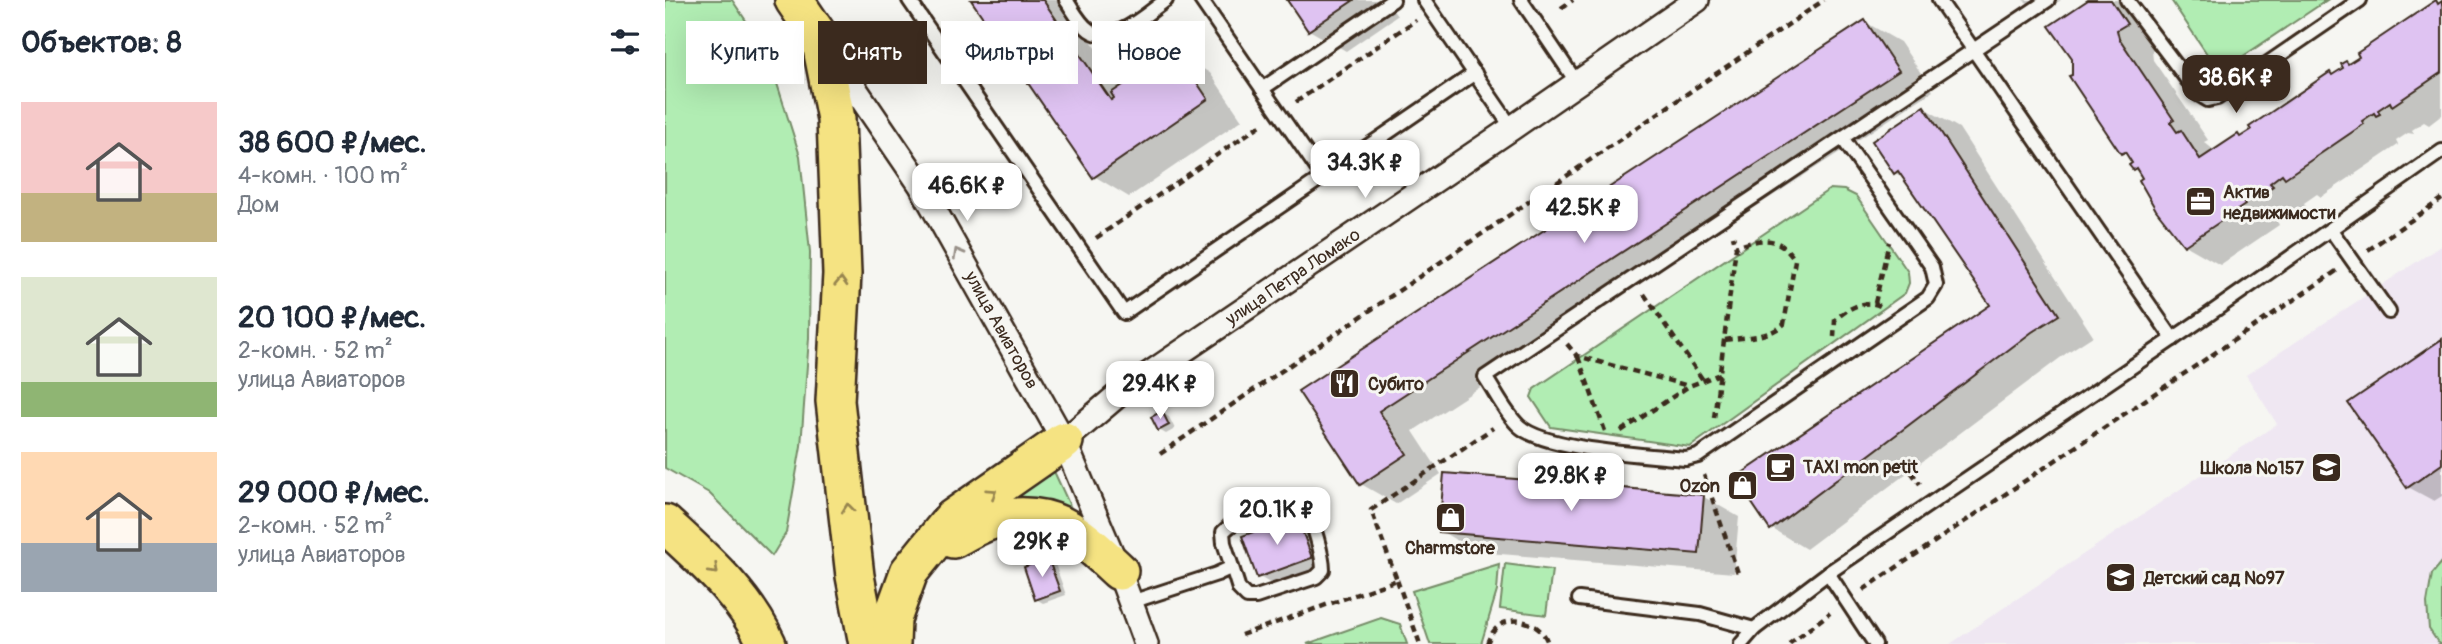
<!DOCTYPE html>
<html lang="ru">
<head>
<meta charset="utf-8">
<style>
	body { margin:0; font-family:Pangolin,sans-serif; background:#f2f2f3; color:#1f2937; height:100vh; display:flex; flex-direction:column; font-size:26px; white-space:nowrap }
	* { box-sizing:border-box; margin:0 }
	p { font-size:23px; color:#747a83 }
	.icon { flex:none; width:38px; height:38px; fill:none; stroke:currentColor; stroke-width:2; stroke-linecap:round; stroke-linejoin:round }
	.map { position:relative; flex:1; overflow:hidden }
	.side { display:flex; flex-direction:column; background:#fff; width:665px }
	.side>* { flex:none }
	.banner { position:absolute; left:21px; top:21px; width:665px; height:63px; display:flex; gap:14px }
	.price { position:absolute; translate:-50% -60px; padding:0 16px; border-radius:14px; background:#fff; color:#222; font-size:23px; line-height:46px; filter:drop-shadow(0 2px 4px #0008) }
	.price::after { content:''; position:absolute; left:50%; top:42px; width:21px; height:16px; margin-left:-10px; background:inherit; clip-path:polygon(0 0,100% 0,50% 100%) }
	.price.current { background:#3b2a1e; color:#fff }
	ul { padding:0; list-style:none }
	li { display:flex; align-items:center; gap:21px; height:175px; padding:0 21px }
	li span { display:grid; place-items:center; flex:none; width:196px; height:140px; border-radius:0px; color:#555 }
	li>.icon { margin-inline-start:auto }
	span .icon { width:84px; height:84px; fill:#fffc; stroke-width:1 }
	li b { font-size:30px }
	h2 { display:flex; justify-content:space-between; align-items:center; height:84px; padding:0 21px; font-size:30px }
	.tag { padding:0 24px; border-radius:0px; background:#fff; box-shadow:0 7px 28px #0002; font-size:24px; line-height:63px }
	.tag.current { background:#3b2a1e; color:#fff }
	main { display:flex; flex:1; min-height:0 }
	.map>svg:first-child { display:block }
</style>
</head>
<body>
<main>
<section class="side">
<h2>Объектов: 8<svg class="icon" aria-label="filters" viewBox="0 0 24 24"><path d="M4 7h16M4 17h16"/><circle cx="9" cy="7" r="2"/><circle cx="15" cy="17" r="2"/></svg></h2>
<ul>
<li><span style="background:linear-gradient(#f6c9c9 65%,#c2b280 0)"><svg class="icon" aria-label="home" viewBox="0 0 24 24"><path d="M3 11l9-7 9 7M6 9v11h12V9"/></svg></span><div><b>38 600 ₽/мес.</b><p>4-комн. · 100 m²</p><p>Дом</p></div></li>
<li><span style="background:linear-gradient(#dfe7d0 75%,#8fb573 0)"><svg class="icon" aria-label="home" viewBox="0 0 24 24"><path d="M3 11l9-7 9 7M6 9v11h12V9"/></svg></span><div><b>20 100 ₽/мес.</b><p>2-комн. · 52 m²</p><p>улица Авиаторов</p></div></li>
<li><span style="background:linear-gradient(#ffd9b3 65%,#9aa5b1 0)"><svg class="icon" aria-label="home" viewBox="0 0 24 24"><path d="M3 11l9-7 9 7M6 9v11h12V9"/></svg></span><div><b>29 000 ₽/мес.</b><p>2-комн. · 52 m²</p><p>улица Авиаторов</p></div></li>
</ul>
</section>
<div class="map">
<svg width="1777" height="644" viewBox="0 0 1777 644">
	<rect width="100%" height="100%" fill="#f6f6f2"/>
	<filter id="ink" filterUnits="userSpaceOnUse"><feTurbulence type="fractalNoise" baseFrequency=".0143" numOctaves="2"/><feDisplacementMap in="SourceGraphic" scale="14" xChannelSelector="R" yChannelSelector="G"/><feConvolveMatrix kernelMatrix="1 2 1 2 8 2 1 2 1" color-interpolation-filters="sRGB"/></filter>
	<g filter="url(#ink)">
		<!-- built -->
		<polygon fill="#efe7f2" points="1777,245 1777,644 1285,644 1612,424 1581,375"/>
		<!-- green -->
		<g fill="#b1edb3" stroke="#768c68" stroke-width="2">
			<polygon points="0,0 67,0 102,52 135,156 145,252 144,338 136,446 121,533 107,556 44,493 0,468"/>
			<polygon points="1506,0 1662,0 1568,63 1556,65 1544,57"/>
			<polygon points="1165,189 1179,190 1191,196 1243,272 1244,283 1240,293 1025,447 886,427 866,397 869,389"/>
			<polygon points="387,467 411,519 309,515"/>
			<polygon points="1777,562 1777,644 1774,644 1764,629 1762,603 1767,574"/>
			<polygon points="834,564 832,591 816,644 765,644 747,591"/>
			<polygon points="840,564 887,570 881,615 835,609"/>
			<polygon points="716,618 735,624 742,644 642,644"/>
		</g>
		<!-- shadow -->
		<g fill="#0003">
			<polygon points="308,0 398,0 458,87 510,52 545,73 577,120 464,197 429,176"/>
			<polygon points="624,0 721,0 732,16 681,51 644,30"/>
			<polygon points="1358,0 1396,0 1378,12"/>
			<polygon points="1426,0 1454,0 1474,12 1496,44 1487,50 1488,60 1543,140 1539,142 1550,151 1577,138 1665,74 1669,76 1771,2 1777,3 1777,115 1764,125 1759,122 1747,130 1749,134 1743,133 1731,141 1733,145 1656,197 1652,194 1639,203 1641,207 1628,216 1624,213 1612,221 1614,225 1555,265 1520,245 1480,178 1469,169 1469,163 1465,157 1458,152"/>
			<polygon points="1200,22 1235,42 1268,91 748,431 776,474 731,504 696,484 635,391"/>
			<polygon points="1259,108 1294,128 1428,336 1403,352 1141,549 1106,528 1327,306 1241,179 1230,173"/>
			<polygon points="1777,341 1777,496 1769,501 1743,487"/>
			<polygon points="497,413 504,417 510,429 501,434 494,430"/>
			<polygon points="1039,497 1074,517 1069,573 811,552 776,531"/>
			<polygon points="632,518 646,527 660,566 608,585 593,576"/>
			<polygon points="383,560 390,564 401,595 378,603 371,599"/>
		</g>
		<!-- building -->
		<g fill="#dfc3f2" stroke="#3b2a1e" stroke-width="2">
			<polygon points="306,0 378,0 446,100 449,98 446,93 510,50 543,99 428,178"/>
			<polygon points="622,0 689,0 643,31"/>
			<polygon points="1423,0 1446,0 1462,24 1452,30 1454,38 1509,120 1505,122 1512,132 1516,130 1535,159 1573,134 1575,137 1586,130 1584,127 1665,72 1667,75 1678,68 1676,64 1681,61 1683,64 1694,57 1692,53 1771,0 1773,4 1777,1 1777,72 1727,106 1725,102 1713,110 1715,114 1711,116 1709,113 1697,121 1699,124 1620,178 1617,174 1605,183 1608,186 1592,197 1589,194 1578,201 1580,205 1519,246 1491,210 1474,180 1477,178 1471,168 1468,170 1464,165 1467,163 1460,152 1456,154 1404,76 1407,75 1407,58 1384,26"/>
			<polygon points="1200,20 1234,71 714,411 742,454 695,485 633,391"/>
			<polygon points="1259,106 1394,315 1367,332 1105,530 1070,478 1325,305 1233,171 1229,174 1207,141"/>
			<polygon points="1777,339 1777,464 1742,488 1683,403"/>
			<polygon points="497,411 504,425 493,431 486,417"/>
			<polygon points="779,473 1039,495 1034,554 774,532"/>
			<polygon points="632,516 647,558 592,578 577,536"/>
			<polygon points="383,558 395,591 370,600 359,567"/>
		</g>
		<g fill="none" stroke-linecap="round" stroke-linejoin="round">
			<defs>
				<g id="lane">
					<polyline points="244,0 459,313 810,73"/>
					<path d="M401,0c7,10 13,23 23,30 24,17 58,-17 77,-30"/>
					<polyline points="536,0 658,177"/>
					<polyline points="759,0 847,128"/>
					<polyline points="856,0 912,83"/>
					<polyline points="1274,0 1508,339"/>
					<polyline points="1462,0 1533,94 1543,100 1552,98 1695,0"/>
					<polyline points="597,89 728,0"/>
					<path d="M1178,139l89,128 4,18 -8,13 -230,158 -12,3c-37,-4 -141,-9 -167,-33 -14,-13 -23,-33 -34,-49l563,-377"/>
					<polyline points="1666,230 1724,312"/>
					<polyline points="1163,573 1210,644"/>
					<polyline points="914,599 1035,614 1089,629"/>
					<path d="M466,602l86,-28 15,-7 -8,-24 -1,-11 9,-8 61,-20c4,1 7,2 10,4 10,8 20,50 20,62l-7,7 -60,20h-9l-8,-8 -7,-22"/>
					<polyline points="1076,644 1089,629 1163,573 1543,315 1777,151"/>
				</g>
				<g id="street">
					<path id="s1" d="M165,52l90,132 144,257 55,130 27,73"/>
					<path id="s2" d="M399,441l54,-46 394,-267 185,-128"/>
				</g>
				<g id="primary">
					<polyline points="129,0 155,38 171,119 177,274 170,401 190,576 203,644"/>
					<path d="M0,524c39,36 80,71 102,120"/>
					<path d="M288,539c14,-7 30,-18 46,-20 57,-11 82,17 120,52"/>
					<polyline points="226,644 227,619 244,572 287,519 399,441"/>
				</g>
			</defs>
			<!-- lane casing -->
			<use href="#lane" stroke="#3b2a1e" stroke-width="18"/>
			<!-- street casing -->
			<use href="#street" stroke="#3b2a1e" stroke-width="28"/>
			<!-- primary casing -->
			<use href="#primary" stroke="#3b2a1e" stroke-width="42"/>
			<!-- path -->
			<g stroke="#3b2a1e" stroke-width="4.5" stroke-dasharray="7 5" stroke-linecap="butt">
				<polyline points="896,8 908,0"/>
				<polyline points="631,102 751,20"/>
				<polyline points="431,238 597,124"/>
				<polyline points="1703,250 1777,199"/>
				<polyline points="979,294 1038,380"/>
				<polyline points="1210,303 1224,242"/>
				<path d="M1169,337l1,-17c10,-10 30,-22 45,-14"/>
				<path d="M1060,340c19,-3 44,-2 59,-16l11,-64c-16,-25 -33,-22 -59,-13"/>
				<polyline points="902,344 912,356 1024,386"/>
				<polyline points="913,357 940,431"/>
				<polyline points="1049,418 1071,247 1068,236"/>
				<polyline points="956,431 1024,386 1055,374"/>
				<polyline points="495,454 1159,0"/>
				<polyline points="1239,462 1255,484"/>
				<polyline points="1039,475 1073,573"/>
				<polyline points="732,580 755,644"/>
				<polyline points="1198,590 1673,270"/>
				<polyline points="576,635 732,580 706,510 828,428"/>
				<path d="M822,644c2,-7 7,-15 13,-19 17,-11 44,0 48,19"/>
				<polyline points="1124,644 1165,613"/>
			</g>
			<!-- lane -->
			<use href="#lane" stroke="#f6f6f2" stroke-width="12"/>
			<!-- street -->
			<use href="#street" stroke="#f6f6f2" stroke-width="23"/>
			<!-- primary -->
			<use href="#primary" stroke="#f5e382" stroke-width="37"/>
		</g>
		<!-- one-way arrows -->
		<defs><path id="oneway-chevron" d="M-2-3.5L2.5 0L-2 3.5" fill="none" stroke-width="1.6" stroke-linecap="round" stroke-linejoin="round" transform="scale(1.75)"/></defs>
		<use stroke="#989088" href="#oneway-chevron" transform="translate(293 253) rotate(-119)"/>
		<g stroke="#988650">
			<use href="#oneway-chevron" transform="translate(176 282) rotate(-88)"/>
			<use href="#oneway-chevron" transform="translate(327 493) rotate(-34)"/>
			<use href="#oneway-chevron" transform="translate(183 508) rotate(-96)"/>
			<use href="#oneway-chevron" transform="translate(49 570) rotate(44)"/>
		</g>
	</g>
	<!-- icons -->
	<defs>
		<symbol id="office-square" viewBox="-11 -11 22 22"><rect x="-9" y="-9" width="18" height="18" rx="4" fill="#3b2a1e" stroke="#f6f6f2"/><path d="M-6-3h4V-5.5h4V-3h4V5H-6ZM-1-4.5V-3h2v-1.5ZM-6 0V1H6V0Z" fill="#fff"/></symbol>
		<symbol id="restaurant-square" viewBox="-11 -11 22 22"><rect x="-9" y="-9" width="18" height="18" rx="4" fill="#3b2a1e" stroke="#f6f6f2"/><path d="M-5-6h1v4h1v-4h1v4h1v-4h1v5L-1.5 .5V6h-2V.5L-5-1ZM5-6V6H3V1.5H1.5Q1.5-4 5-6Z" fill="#fff"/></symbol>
		<symbol id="cafe-square" viewBox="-11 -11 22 22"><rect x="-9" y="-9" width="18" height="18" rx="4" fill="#3b2a1e" stroke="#f6f6f2"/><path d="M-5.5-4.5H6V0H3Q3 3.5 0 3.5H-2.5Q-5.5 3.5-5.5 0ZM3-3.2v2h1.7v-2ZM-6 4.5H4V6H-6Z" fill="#fff"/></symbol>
		<symbol id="school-square" viewBox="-11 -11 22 22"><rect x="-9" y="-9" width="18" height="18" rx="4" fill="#3b2a1e" stroke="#f6f6f2"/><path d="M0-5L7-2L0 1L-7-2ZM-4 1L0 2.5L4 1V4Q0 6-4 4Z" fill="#fff"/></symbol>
		<symbol id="shop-square" viewBox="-11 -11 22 22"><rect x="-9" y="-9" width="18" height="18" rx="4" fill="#3b2a1e" stroke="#f6f6f2"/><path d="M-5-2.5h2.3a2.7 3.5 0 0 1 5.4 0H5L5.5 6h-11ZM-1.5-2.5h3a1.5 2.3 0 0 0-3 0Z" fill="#fff"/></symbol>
	</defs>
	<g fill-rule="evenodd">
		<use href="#office-square" x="1518" y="184" width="35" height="35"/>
		<use href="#restaurant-square" x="662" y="366" width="35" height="35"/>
		<use href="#cafe-square" x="1098" y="450" width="35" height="35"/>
		<use href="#school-square" x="1644" y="450" width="35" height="35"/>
		<use href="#shop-square" x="1060" y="468" width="35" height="35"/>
		<use href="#shop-square" x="768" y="500" width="35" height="35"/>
		<use href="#school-square" x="1438" y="560" width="35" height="35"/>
	</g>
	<g text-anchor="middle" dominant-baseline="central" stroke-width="6" stroke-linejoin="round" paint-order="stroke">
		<!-- poi labels -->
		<g font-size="18" font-weight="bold" fill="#3b2a1e" stroke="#f6f6f2" text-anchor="start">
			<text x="1558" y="192">Актив<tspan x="1558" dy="21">недвижимости</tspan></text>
			<text x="703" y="384">Субито</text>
			<text x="1138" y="467">TAXI mon petit</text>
			<text x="1639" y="468" text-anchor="end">Школа №157</text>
			<text x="1055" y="486" text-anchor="end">Ozon</text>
			<text x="785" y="548" text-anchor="middle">Charmstore</text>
			<text x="1479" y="578">Детский сад №97</text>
		</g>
		<!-- street labels -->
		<g font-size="18" fill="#3b2a1e" stroke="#f6f6f2">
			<text stroke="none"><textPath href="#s2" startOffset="282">улица Петра Ломако</textPath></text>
			<text stroke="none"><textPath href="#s1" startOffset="327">улица Авиаторов</textPath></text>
		</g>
	</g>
</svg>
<b class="price current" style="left:1571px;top:115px">38.6K ₽</b>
<b class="price" style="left:700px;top:200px">34.3K ₽</b>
<b class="price" style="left:302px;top:223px">46.6K ₽</b>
<b class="price" style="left:919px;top:245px">42.5K ₽</b>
<b class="price" style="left:495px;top:421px">29.4K ₽</b>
<b class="price" style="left:906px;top:513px">29.8K ₽</b>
<b class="price" style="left:612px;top:547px">20.1K ₽</b>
<b class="price" style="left:377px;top:579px">29K ₽</b>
<div class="banner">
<a class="tag">Купить</a>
<a class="tag current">Снять</a>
<a class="tag">Фильтры</a>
<a class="tag">Новое</a>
</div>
</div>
</main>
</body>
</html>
